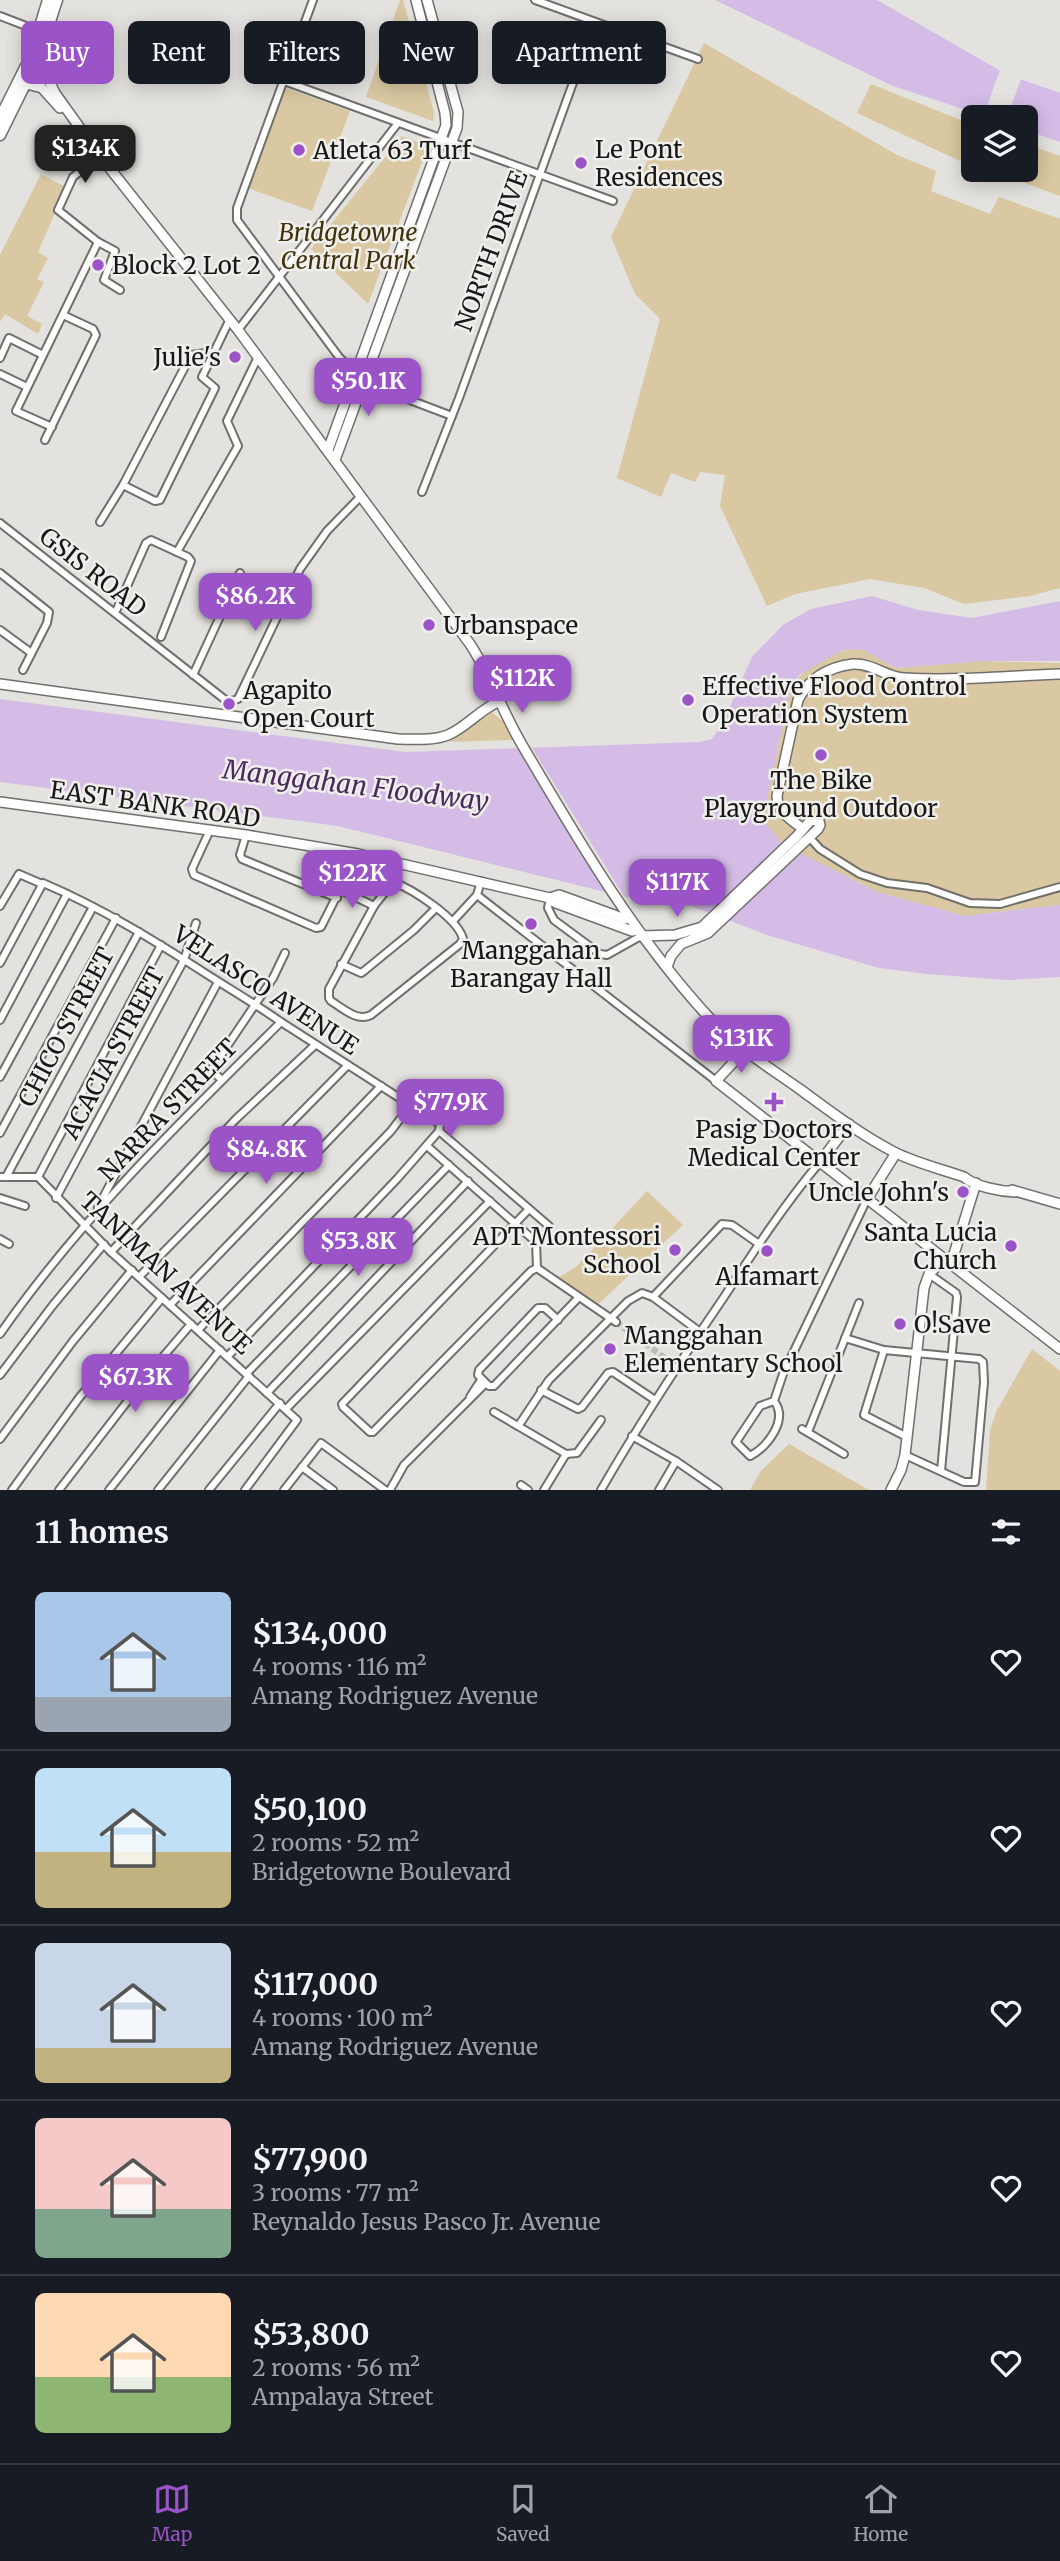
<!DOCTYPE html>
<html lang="en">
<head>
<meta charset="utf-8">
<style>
	body { margin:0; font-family:Merriweather,serif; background:#20242c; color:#f1f3f6; height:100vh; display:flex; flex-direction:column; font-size:26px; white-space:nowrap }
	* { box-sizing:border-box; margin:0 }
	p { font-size:23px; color:#9ea1a6 }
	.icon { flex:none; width:38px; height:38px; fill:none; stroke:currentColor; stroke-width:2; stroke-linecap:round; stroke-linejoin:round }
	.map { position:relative; height:1490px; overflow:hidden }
	.sheet { display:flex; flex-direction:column; background:#171b24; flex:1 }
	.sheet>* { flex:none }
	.guide { position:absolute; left:21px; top:21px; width:700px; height:63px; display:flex; gap:14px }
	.controls { position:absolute; left:961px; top:105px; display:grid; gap:14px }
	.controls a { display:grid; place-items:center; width:77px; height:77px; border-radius:10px; background:#171b24; box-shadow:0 4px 18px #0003; font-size:35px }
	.price { position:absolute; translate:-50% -60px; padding:0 16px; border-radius:14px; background:#9a54c8; color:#fff; font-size:23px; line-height:46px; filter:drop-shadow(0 2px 4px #0008) }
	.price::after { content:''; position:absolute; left:50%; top:42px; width:21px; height:16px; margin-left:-10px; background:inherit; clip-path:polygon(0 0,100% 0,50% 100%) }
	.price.selected { background:#222; color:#fff }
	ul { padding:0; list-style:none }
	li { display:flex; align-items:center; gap:21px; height:175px; padding:0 35px }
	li+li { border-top:2px solid #363941 }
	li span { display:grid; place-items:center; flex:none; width:196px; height:140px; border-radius:10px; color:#555 }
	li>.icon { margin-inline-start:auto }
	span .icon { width:84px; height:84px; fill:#fffc; stroke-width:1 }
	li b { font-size:30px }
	h2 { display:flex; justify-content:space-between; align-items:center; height:84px; padding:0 35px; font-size:30px }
	.pill { padding:0 24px; border-radius:10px; background:#171b24; box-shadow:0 4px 18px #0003; font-size:24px; line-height:63px }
	.pill.selected { background:#9a54c8; color:#fff }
	.tab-bar { display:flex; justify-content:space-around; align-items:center; height:98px; border-top:2px solid #363941; background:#171b24; font-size:19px; color:#9ea1a6 }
	.tab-bar a { display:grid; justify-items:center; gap:4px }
	.tab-bar .selected { color:#9a54c8 }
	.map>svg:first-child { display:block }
</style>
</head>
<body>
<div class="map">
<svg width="1060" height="1490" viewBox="0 0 1060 1490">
	<rect width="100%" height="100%" fill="#e3e2de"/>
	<!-- green -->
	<g fill="#d9c8a1">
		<polygon points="400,0 403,0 434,112 433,121 366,97"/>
		<polygon points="704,43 897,155 936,171 931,191 990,214 999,197 1060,219 1060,588 1030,596 964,604 924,588 870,579 795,594 767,606 720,506 725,475 700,472 695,482 671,473 661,497 617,478 660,319 635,294 611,237"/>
		<polygon points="871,84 973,125 960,161 857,113"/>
		<polygon points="286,88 350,111 312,211 248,188"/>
		<polygon points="402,136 428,146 368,304 311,249"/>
		<polygon points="1026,144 1060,156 1060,196 990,170 1026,170"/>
		<polygon points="41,174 66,187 38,252 48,258 37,279 44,282 27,316 42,324 38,334 5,314 0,322 0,255"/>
		<path d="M852,649l12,1 31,18 88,-7 77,2v242l-95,11 -88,-24 -94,-47 -18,-22 1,-19 25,-118c13,-18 39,-33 61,-37z"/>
		<polygon points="490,711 503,721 513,740 449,742"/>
		<polygon points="647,1191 683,1225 595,1307 555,1280 577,1266"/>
		<polygon points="1032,1349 1060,1371 1060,1490 986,1490 990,1431 996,1412"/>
		<polygon points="789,1444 869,1490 750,1490 760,1472"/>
	</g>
	<!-- water -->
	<g fill="#d4bce7">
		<polygon points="715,0 877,0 1006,74 1060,93 1060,142 1026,130 1026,117 987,117 893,86"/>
		<polygon points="872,596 918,610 972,618 1060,601 1060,661 983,661 895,668 864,650 852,649 841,651 799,675 791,686 766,804 765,823 784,845 877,892 965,916 1060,905 1060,977 1007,980 927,974 879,968 770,936 688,905 626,897 338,826 0,782 0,699 406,752 699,742 712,739 722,724 752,657 783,625 811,609"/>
	</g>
	<!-- pier -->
	<g fill="#e3e2de">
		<polygon points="1001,67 1022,76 1007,117 983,117"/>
		<polygon points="529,743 627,901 611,897 516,744"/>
	</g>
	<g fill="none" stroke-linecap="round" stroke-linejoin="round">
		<!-- street-tunnel -->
		<polyline stroke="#babab6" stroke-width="6" stroke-dasharray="6 3" stroke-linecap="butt" points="616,1322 677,1367"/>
		<defs>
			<g id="street">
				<polyline points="313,0 237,208 237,220 339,357 365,383 452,416"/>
				<polyline points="535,0 698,59"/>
				<polyline points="0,16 39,31"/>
				<polyline points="284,81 613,201"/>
				<polyline points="100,156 73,177 58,210 98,242 115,251 104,280 120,290"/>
				<polyline points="238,330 398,123"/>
				<polyline points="0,358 9,338 43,355"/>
				<polyline points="0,374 27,387"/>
				<polyline points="52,427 16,411 98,242"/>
				<polyline points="45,440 96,335 93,329 63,315"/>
				<polyline points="123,485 155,501 160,500 215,388 202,377 230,319"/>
				<polyline points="422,492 459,398 595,22"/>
				<polyline points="100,522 123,485 191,355 213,352"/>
				<polyline points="0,523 228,702"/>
				<polyline points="177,552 238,446 227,421 258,357"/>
				<polyline points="0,573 49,612 47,623 23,670"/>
				<polyline points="117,609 146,543 151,540 188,557 191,561 161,637"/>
				<polyline points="0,630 30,652"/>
				<polyline points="193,675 240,573"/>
				<polyline points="228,702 238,699 300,569 327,531 361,496"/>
				<polyline points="210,830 192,869 194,875 316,928 321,927 358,854"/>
				<polyline points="246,835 240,855 242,859 337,898"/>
				<polyline points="809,837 820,849 860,874 887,883 927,888 970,903 1000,904 1060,887"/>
				<path d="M393,882c19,7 65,36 70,57l-3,5 -89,71c-14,7 -27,-6 -40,-14l-2,-3v-9l45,-83 19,-24 4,-20"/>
				<polyline points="341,890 374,906"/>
				<polyline points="477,895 716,1081"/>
				<polyline points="550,898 548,908 554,920 600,954 607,955 641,936"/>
				<polyline points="0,906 19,874 42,884"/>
				<polyline points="453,921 477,895 481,881"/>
				<path d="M0,963l43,-80c59,25 112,58 165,92 25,16 49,30 73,47l159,102 -1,7 -42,48 -169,177"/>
				<polyline points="341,964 361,973 364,971 414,930 435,909"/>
				<polyline points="0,1020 67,894"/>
				<polyline points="0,1077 93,907"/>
				<polyline points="222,1080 211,1070 273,978 285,953"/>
				<polyline points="439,1131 549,1226"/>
				<polyline points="0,1133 116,918"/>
				<polyline points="427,1146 536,1242 537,1268 616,1322"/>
				<polyline points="0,1177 38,1177 111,1252 297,1420 245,1490"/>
				<polyline points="6,1177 139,932"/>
				<polyline points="38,1177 161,945"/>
				<polyline points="0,1198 25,1206"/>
				<polyline points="56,1198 184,960 196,923"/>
				<polyline points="98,1207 218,982"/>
				<polyline points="529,1209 342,1404 343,1407 370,1432 373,1432 531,1271 537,1268"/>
				<polyline points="0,1239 9,1244"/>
				<polyline points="111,1252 236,1119 315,1045"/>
				<polyline points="929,1274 956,1293 957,1297 941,1471"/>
				<polyline points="139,1277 348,1065"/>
				<polyline points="653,1297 700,1332"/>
				<polyline points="170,1305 381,1086"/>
				<polyline points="558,1320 545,1308 538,1308 479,1370 478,1375 489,1386 494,1386 579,1297"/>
				<polyline points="198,1330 391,1131 410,1106"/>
				<path d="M0,1334c80,-115 181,-213 281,-312"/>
				<polyline points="845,1338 884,1350 979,1359 983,1362 984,1382 975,1482 964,1482 905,1455"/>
				<polyline points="884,1350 864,1415 907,1437"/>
				<polyline points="247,1373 449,1165"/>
				<polyline points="0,1375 53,1305 104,1244"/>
				<polyline points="541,1390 578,1409 582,1407 608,1373 613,1372 655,1400"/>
				<polyline points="267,1393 468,1181"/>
				<polyline points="470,1397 481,1380"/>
				<path d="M774,1401l-14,5 -24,36 14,14c17,-9 39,-36 24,-55l9,-27 84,-175"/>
				<polyline points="286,1409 490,1201"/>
				<polyline points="494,1412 566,1454"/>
				<polyline points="519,1425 549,1380 628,1301 642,1293 653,1297 722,1224 732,1225 759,1244"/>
				<polyline points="802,1429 844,1454"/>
				<polyline points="808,1432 859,1303"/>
				<polyline points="632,1436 676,1461 718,1490"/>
				<polyline points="0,1439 73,1341 132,1270"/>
				<polyline points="566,1454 577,1453 601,1420"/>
				<polyline points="302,1467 333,1490"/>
				<polyline points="521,1485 528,1490"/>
				<polyline points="12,1490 79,1398 162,1298"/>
				<polyline points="59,1490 150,1372 191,1324"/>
				<polyline points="109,1490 220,1350"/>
				<polyline points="158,1490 249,1376"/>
				<polyline points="209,1490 280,1403"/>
				<polyline points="284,1490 321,1443 385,1490"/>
				<polyline points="390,1490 404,1465 485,1384"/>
				<polyline points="544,1490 566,1454"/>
				<path d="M601,1490c38,-66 80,-130 123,-193 30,-46 60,-92 96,-135"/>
				<polyline points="659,1490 676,1461"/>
			</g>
			<g id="secondary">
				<path d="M38,58l17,35 45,63 138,174 232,314c21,32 32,67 51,99 58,99 117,200 196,283 25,25 56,44 84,64 30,22 60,45 93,62 22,11 47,17 70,25 12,10 35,14 51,15"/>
				<polyline points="27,84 42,88 60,108"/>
				<polyline points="328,450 446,125 445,113 416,0"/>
				<polyline points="335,460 457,128 458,112 427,0"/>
				<path d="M0,684l398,55c15,0 35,2 50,-4 19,-8 32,-26 52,-34"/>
				<polyline points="0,802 246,835 358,854 550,898 559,895 625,919 629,918"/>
				<path d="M802,828c-12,-9 -25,-16 -25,-32l21,-96c11,-22 31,-33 55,-36 19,-1 33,13 51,14 52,3 105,-2 156,-4"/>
				<polyline points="550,898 556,903 632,931 637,930"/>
				<polyline points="641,936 675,935 702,927 797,836 811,820 819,821 820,825 818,829 708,933 681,944 671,956 667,967"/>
				<polyline points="745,1050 716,1081 1060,1349"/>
				<polyline points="820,1162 849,1124"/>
				<polyline points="1012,1190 1060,1204"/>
				<polyline points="867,1199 896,1153"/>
				<polyline points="948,1262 954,1254 976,1183"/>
				<polyline points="891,1490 901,1470 905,1455 924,1288 929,1274 944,1259"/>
			</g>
			<g id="primary">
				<polyline points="0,118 31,56 48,0"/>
				<polyline points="0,135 38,58 57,0"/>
			</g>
		</defs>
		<!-- street casing -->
		<use href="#street" stroke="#716f6c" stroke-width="10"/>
		<!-- secondary casing -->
		<use href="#secondary" stroke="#716f6c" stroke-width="12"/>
		<!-- primary casing -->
		<use href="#primary" stroke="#716f6c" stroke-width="13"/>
		<!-- street -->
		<use href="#street" stroke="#fff" stroke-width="6"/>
		<!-- secondary -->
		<use href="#secondary" stroke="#fff" stroke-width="9"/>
		<!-- primary -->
		<use href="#primary" stroke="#fff" stroke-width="10"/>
	</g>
	<!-- markers -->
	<g fill="#9a54c8" stroke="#f1efeb" stroke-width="2.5">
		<circle cx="299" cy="150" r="7"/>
		<circle cx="581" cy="163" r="7"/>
		<circle cx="98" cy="265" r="7"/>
		<circle cx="235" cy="357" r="7"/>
		<circle cx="429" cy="625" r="7"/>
		<circle cx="688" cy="700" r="7"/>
		<circle cx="229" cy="704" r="7"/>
		<circle cx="821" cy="755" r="7"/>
		<circle cx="531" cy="924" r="7"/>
		<path d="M770.5 1091.5h7v7h7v7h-7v7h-7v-7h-7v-7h7z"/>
		<circle cx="963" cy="1192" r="7"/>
		<circle cx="1011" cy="1246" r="7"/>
		<circle cx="675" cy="1250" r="7"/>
		<circle cx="767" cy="1251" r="7"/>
		<circle cx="900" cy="1324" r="7"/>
		<circle cx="610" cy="1349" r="7"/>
	</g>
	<g text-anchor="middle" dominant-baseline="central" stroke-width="5" stroke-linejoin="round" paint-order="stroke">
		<!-- poi labels -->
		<g font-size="24" fill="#181816" stroke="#f1efeb" text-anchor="start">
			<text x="595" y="149">Le Pont<tspan x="595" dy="28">Residences</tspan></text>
			<text x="313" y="150">Atleta 63 Turf</text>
			<text x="112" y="265">Block 2 Lot 2</text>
			<text x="221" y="357" text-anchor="end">Julie's</text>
			<text x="443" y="625">Urbanspace</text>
			<text x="702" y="686">Effective Flood Control<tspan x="702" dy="28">Operation System</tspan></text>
			<text x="243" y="690">Agapito<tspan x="243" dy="28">Open Court</tspan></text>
			<text x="821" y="780" text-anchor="middle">The Bike<tspan x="821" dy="28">Playground Outdoor</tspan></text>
			<text x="531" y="950" text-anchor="middle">Manggahan<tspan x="531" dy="28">Barangay Hall</tspan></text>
			<text x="774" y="1129" text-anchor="middle">Pasig Doctors<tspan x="774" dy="28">Medical Center</tspan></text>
			<text x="949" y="1192" text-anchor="end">Uncle John's</text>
			<text x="997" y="1232" text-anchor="end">Santa Lucia<tspan x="997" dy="28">Church</tspan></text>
			<text x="661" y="1236" text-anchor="end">ADT Montessori<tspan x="661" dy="28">School</tspan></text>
			<text x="767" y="1276" text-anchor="middle">Alfamart</text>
			<text x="914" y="1324">O!Save</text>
			<text x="624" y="1335">Manggahan<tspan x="624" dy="28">Elementary School</tspan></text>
		</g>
		<!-- park labels -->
		<g font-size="24" font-style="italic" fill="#3f310b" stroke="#f1efeb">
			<text x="348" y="232">Bridgetowne<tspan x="348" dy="28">Central Park</tspan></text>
		</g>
		<!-- street labels -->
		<g font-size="24" fill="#181816" stroke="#f1efeb">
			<text transform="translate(491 251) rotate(-70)">NORTH DRIVE</text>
			<text transform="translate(93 572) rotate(38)">GSIS ROAD</text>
			<text transform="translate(155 804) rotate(8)">EAST BANK ROAD</text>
			<text transform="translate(266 990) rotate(33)">VELASCO AVENUE</text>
			<text transform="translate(66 1027) rotate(-62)">CHICO STREET</text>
			<text transform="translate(113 1053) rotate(-62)">ACACIA STREET</text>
			<text transform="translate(168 1110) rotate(-46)">NARRA STREET</text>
			<text transform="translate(166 1273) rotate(43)">TANIMAN AVENUE</text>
		</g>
		<!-- water labels -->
		<g font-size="26" font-style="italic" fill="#4a2b5f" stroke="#f1efeb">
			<text transform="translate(356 785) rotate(7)">Manggahan Floodway</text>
		</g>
	</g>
</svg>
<div class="controls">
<a><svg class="icon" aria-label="layers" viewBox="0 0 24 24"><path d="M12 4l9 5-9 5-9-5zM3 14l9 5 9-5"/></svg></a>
</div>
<b class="price selected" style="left:85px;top:185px">$134K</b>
<b class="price" style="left:368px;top:418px">$50.1K</b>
<b class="price" style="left:255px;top:633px">$86.2K</b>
<b class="price" style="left:522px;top:715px">$112K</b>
<b class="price" style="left:352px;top:910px">$122K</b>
<b class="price" style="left:677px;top:919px">$117K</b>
<b class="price" style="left:741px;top:1075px">$131K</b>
<b class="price" style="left:450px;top:1139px">$77.9K</b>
<b class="price" style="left:266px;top:1186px">$84.8K</b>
<b class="price" style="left:358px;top:1278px">$53.8K</b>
<b class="price" style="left:135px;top:1414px">$67.3K</b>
<div class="guide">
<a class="pill selected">Buy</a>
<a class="pill">Rent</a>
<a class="pill">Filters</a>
<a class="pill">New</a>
<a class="pill">Apartment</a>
</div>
</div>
<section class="sheet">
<h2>11 homes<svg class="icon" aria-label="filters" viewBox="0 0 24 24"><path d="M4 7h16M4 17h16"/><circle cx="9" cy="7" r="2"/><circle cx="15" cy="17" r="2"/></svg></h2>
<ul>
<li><span style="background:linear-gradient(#a9c7e8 75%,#9aa5b1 0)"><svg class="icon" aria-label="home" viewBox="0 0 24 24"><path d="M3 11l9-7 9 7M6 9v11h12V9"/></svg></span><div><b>$134,000</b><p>4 rooms · 116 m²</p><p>Amang Rodriguez Avenue</p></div><svg class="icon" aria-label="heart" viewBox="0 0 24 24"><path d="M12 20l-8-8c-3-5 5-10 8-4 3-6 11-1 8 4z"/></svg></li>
<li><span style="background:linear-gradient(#bfe0f5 60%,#c2b280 0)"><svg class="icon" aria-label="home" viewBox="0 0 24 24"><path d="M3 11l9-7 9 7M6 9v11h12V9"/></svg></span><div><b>$50,100</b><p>2 rooms · 52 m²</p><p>Bridgetowne Boulevard</p></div><svg class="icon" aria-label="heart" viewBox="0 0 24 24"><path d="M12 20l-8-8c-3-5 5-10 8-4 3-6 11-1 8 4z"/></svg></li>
<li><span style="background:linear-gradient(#c9d6e8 75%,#c2b280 0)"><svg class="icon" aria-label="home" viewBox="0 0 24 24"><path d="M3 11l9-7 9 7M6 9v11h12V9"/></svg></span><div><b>$117,000</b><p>4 rooms · 100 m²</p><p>Amang Rodriguez Avenue</p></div><svg class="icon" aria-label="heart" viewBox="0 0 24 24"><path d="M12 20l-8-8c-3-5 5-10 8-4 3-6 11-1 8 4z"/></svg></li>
<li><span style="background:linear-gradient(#f6c9c9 65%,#7fa58c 0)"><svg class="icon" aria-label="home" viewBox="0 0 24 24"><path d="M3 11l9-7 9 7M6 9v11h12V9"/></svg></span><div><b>$77,900</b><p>3 rooms · 77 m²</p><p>Reynaldo Jesus Pasco Jr. Avenue</p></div><svg class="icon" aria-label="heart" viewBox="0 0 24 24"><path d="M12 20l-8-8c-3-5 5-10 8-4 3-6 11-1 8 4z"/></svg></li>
<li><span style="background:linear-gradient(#ffd9b3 60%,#8fb573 0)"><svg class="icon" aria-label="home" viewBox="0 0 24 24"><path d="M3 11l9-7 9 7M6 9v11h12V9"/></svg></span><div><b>$53,800</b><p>2 rooms · 56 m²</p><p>Ampalaya Street</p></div><svg class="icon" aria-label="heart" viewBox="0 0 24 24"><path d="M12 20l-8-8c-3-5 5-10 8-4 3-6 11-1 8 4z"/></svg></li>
</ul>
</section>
<nav class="tab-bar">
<a class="selected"><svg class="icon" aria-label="map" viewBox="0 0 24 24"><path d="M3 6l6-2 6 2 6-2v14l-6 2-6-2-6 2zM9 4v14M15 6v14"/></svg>Map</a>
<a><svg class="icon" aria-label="saved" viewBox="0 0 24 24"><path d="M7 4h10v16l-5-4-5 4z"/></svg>Saved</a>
<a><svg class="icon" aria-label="home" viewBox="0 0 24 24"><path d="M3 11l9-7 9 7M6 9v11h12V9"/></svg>Home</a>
</nav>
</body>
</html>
